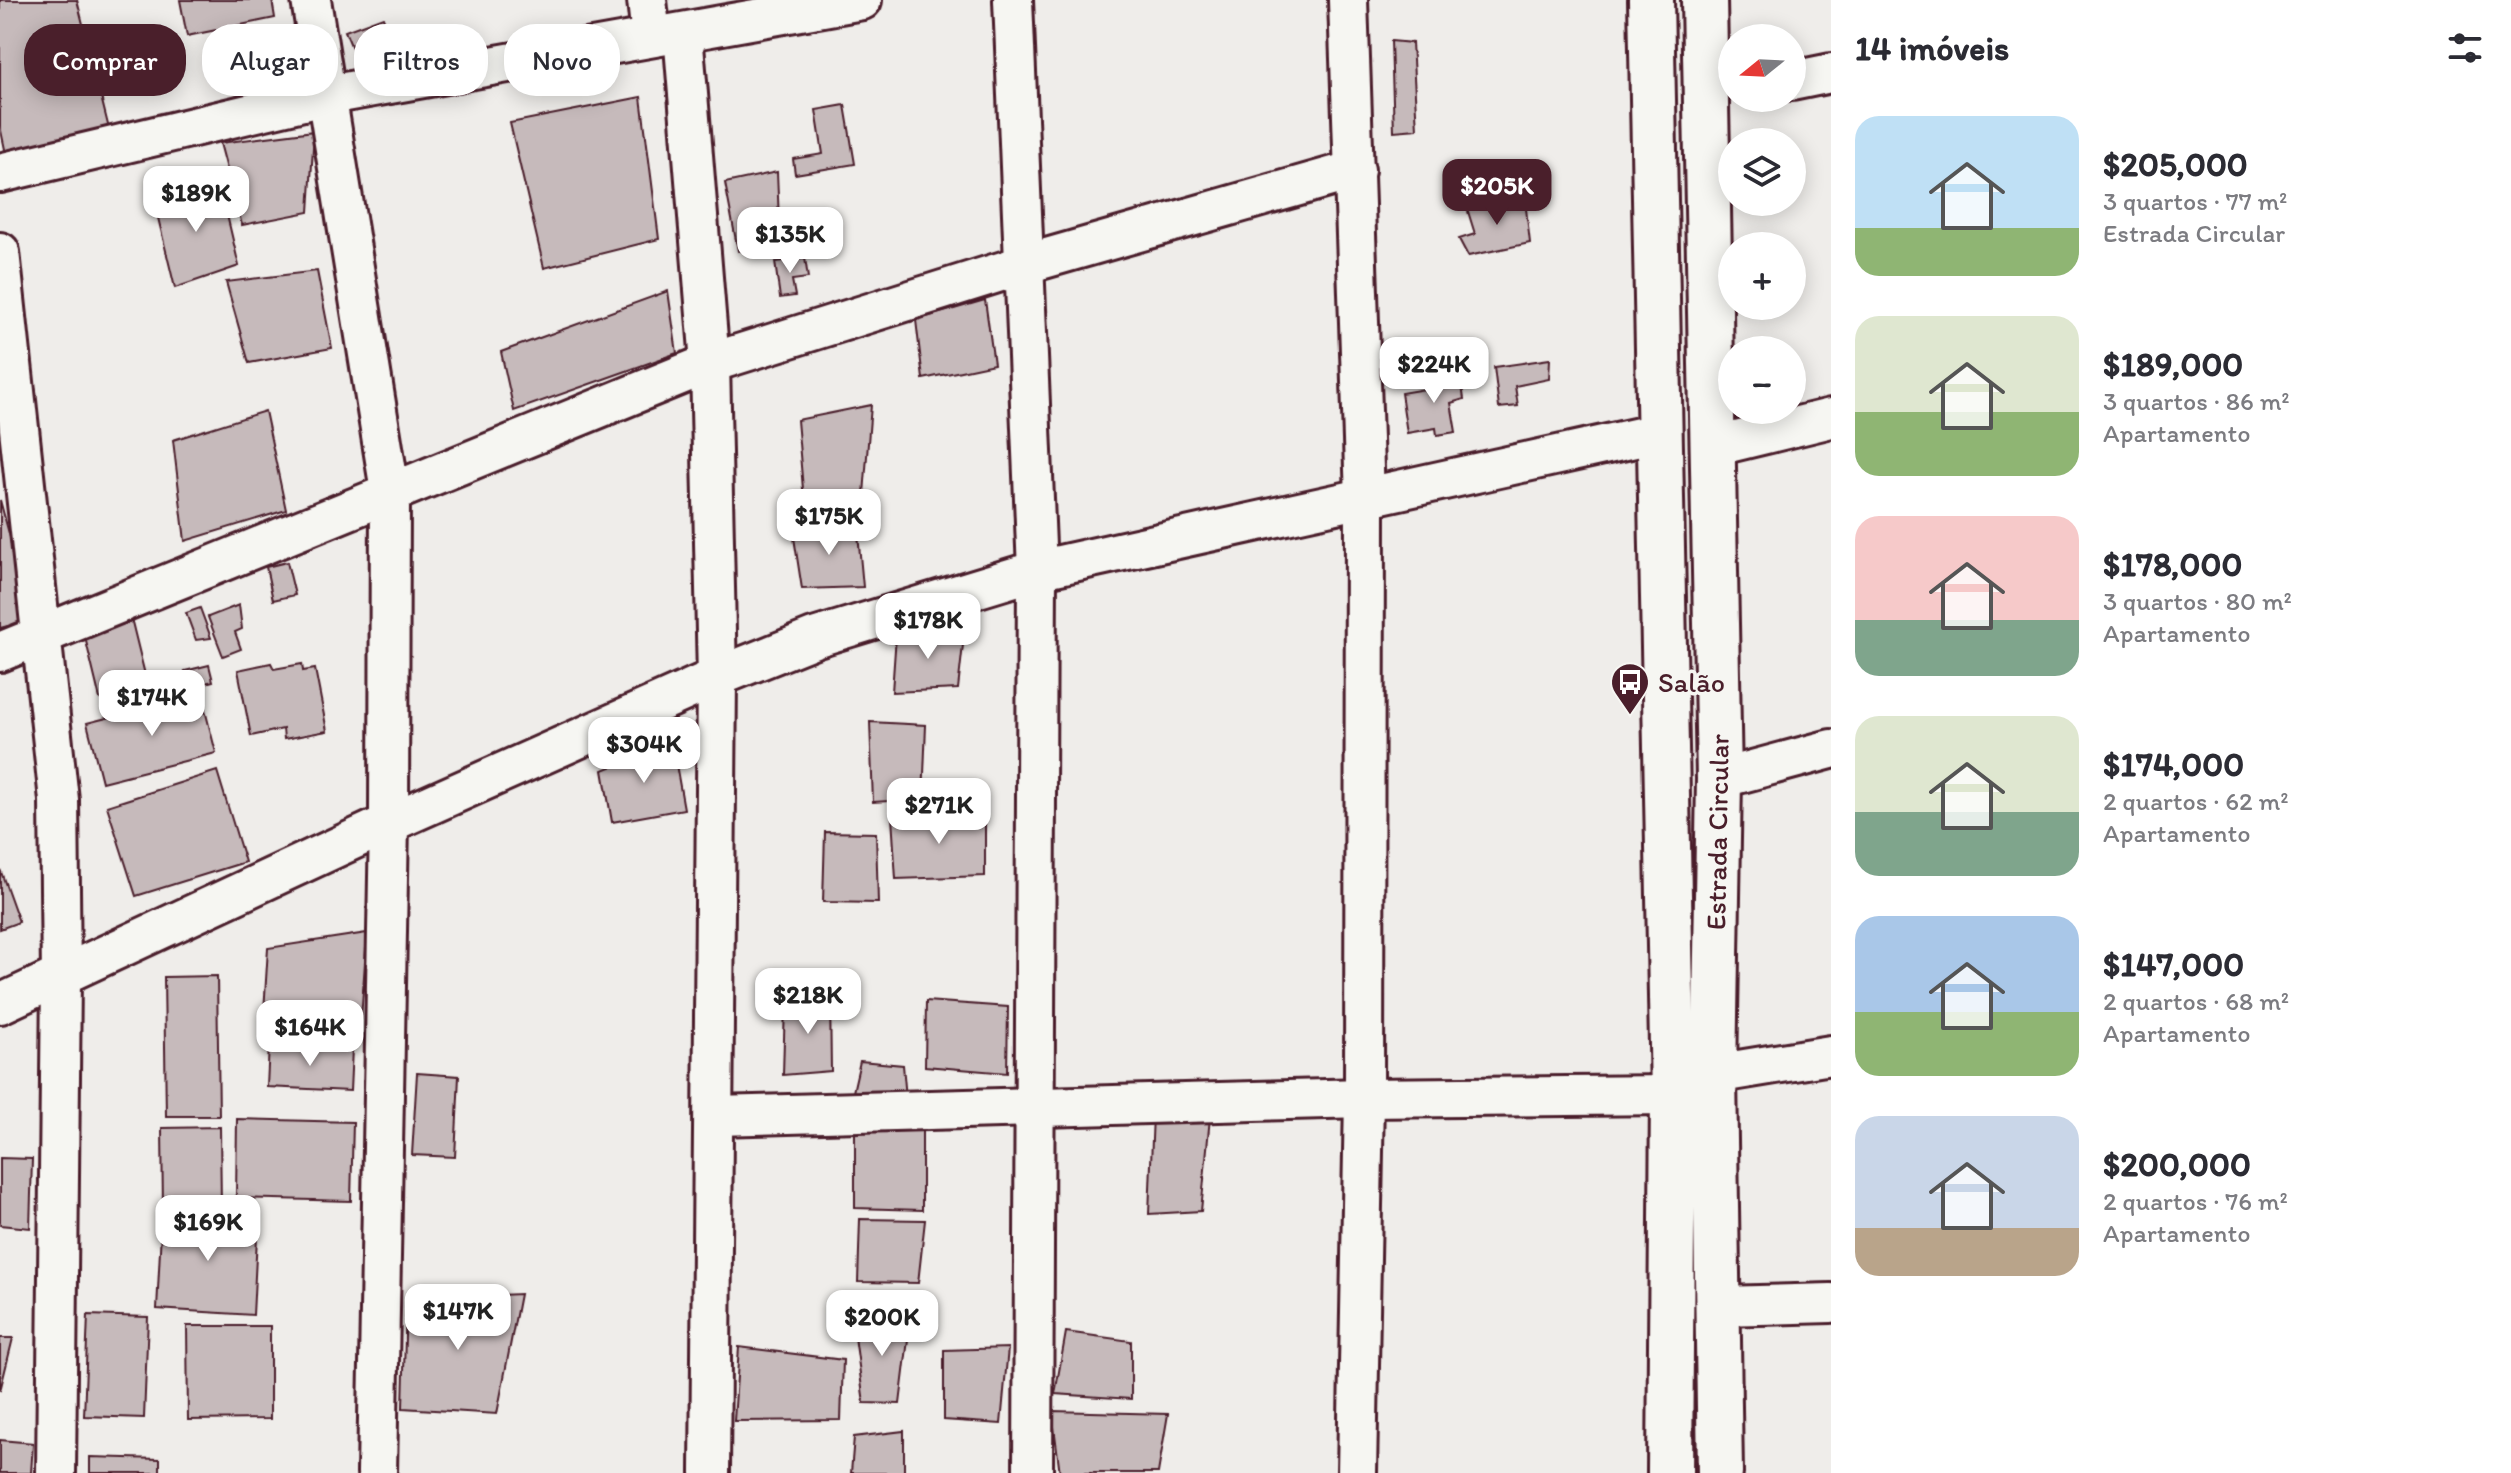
<!DOCTYPE html>
<html lang="pt">
<head>
<meta charset="utf-8">
<style>
	body { margin:0; font-family:Itim,sans-serif; background:#f7f7f7; color:#2b2b33; height:100vh; display:flex; flex-direction:column; font-size:30px; white-space:nowrap }
	* { box-sizing:border-box; margin:0 }
	p { font-size:26px; color:#7c7c81 }
	.icon { flex:none; width:44px; height:44px; fill:none; stroke:currentColor; stroke-width:2; stroke-linecap:round; stroke-linejoin:round }
	.map { position:relative; flex:1; overflow:hidden }
	.details { display:flex; flex-direction:column; background:#fff; width:680px }
	.details>* { flex:none }
	.hud { position:absolute; left:24px; top:24px; width:760px; height:72px; display:flex; gap:16px }
	.needle { width:52px; rotate:252deg }
	.buttons { position:absolute; left:1718px; top:24px; display:grid; gap:16px }
	.buttons a { display:grid; place-items:center; width:88px; height:88px; border-radius:50%; background:#fff; box-shadow:0 4px 20px #0003; font-size:40px }
	.price { position:absolute; translate:-50% -68px; padding:0 18px; border-radius:16px; background:#fff; color:#222; font-size:26px; line-height:52px; filter:drop-shadow(0 2px 4px #0008) }
	.price::after { content:''; position:absolute; left:50%; top:48px; width:24px; height:18px; margin-left:-12px; background:inherit; clip-path:polygon(0 0,100% 0,50% 100%) }
	.price.active { background:#4a1f2b; color:#fff }
	ul { padding:0; list-style:none }
	li { display:flex; align-items:center; gap:24px; height:200px; padding:0 24px }
	li span { display:grid; place-items:center; flex:none; width:224px; height:160px; border-radius:24px; color:#555 }
	li>.icon { margin-inline-start:auto }
	span .icon { width:96px; height:96px; fill:#fffc; stroke-width:1 }
	li b { font-size:34px }
	h2 { display:flex; justify-content:space-between; align-items:center; height:96px; padding:0 24px; font-size:34px }
	.tag { padding:0 28px; border-radius:32px; background:#fff; box-shadow:0 4px 20px #0003; font-size:28px; line-height:72px }
	.tag.active { background:#4a1f2b; color:#fff }
	main { display:flex; flex:1; min-height:0 }
	.map>svg:first-child { display:block }
</style>
</head>
<body>
<main>
<div class="map">
<svg width="1831" height="1473" viewBox="0 0 1831 1473">
	<rect width="100%" height="100%" fill="#efedea"/>
	<filter id="ink" filterUnits="userSpaceOnUse"><feTurbulence type="fractalNoise" baseFrequency=".0125" numOctaves="2"/><feDisplacementMap in="SourceGraphic" scale="16" xChannelSelector="R" yChannelSelector="G"/><feConvolveMatrix kernelMatrix="1 2 1 2 8 2 1 2 1" color-interpolation-filters="sRGB"/></filter>
	<g filter="url(#ink)">
		<!-- building -->
		<g fill="#c6babb" stroke="#4a1f2b" stroke-width="2">
			<polygon points="0,0 77,0 109,129 6,154 0,126"/>
			<polygon points="180,0 272,0 275,18 187,36"/>
			<polygon points="383,17 391,38 354,53 345,31"/>
			<polygon points="1391,41 1412,43 1417,129 1394,131"/>
			<polygon points="641,97 659,239 544,268 510,123"/>
			<polygon points="845,105 855,164 795,174 793,159 823,154 816,110"/>
			<polygon points="314,131 309,212 242,225 220,143"/>
			<polygon points="777,172 780,246 738,251 725,183"/>
			<polygon points="220,185 239,266 175,288 153,197"/>
			<polygon points="1525,200 1530,243 1468,256 1459,239 1475,234 1466,205"/>
			<polygon points="805,258 808,278 792,280 795,296 780,298 775,262"/>
			<polygon points="317,271 332,348 249,363 226,282"/>
			<polygon points="668,291 677,353 514,411 501,352"/>
			<polygon points="985,300 994,364 923,379 916,320"/>
			<polygon points="1550,359 1549,379 1515,386 1518,406 1499,408 1494,367"/>
			<polygon points="1460,372 1464,399 1451,403 1456,432 1437,435 1436,428 1407,433 1401,393 1431,388 1430,375"/>
			<polygon points="871,405 863,507 805,512 797,420"/>
			<polygon points="265,411 286,510 185,541 173,440"/>
			<polygon points="0,500 32,620 0,628"/>
			<polygon points="857,523 863,587 802,589 793,531"/>
			<polygon points="287,562 295,595 273,600 266,567"/>
			<polygon points="239,605 242,629 235,632 241,649 223,656 208,617"/>
			<polygon points="200,608 211,638 196,640 186,613"/>
			<polygon points="132,622 148,687 100,699 84,633"/>
			<polygon points="965,627 958,689 892,692 896,635"/>
			<polygon points="271,663 274,669 302,664 303,671 315,669 327,731 284,739 283,729 251,736 238,670"/>
			<polygon points="209,665 213,681 190,687 185,671"/>
			<polygon points="201,694 216,753 102,782 87,723"/>
			<polygon points="870,722 926,725 923,799 873,802"/>
			<polygon points="672,742 684,809 612,822 603,770"/>
			<polygon points="217,771 245,862 136,896 107,806"/>
			<polygon points="985,814 985,876 896,879 892,817"/>
			<polygon points="825,832 876,833 878,903 823,902"/>
			<polygon points="0,869 19,922 0,929"/>
			<polygon points="367,933 361,1019 264,1012 268,948"/>
			<polygon points="217,976 219,1116 166,1116 164,977"/>
			<polygon points="830,994 831,1071 783,1075 785,1003"/>
			<polygon points="926,1001 1008,1007 1007,1073 925,1066"/>
			<polygon points="269,1044 352,1048 350,1091 267,1087"/>
			<polygon points="860,1061 903,1065 906,1098 853,1092"/>
			<polygon points="417,1073 459,1076 455,1157 412,1155"/>
			<polygon points="1153,1114 1210,1117 1201,1211 1149,1214"/>
			<polygon points="237,1119 353,1122 351,1201 236,1198"/>
			<polygon points="855,1124 922,1129 922,1210 855,1208"/>
			<polygon points="220,1127 221,1207 163,1207 162,1128"/>
			<polygon points="0,1158 32,1159 30,1228 0,1225"/>
			<polygon points="162,1211 258,1217 253,1315 157,1309"/>
			<polygon points="860,1219 925,1220 918,1283 858,1282"/>
			<polygon points="520,1294 497,1414 403,1408 406,1300"/>
			<polygon points="88,1315 148,1317 144,1418 84,1416"/>
			<polygon points="911,1315 900,1404 864,1403 853,1322"/>
			<polygon points="187,1326 270,1326 270,1419 188,1420"/>
			<polygon points="1066,1332 1131,1341 1131,1399 1055,1394"/>
			<polygon points="0,1338 13,1338 0,1391"/>
			<polygon points="739,1347 843,1360 841,1420 734,1421"/>
			<polygon points="1008,1348 1001,1424 944,1420 944,1350"/>
			<polygon points="1052,1411 1168,1414 1158,1473 1060,1473"/>
			<polygon points="904,1431 904,1473 851,1473 854,1437"/>
			<polygon points="0,1440 33,1443 31,1473 0,1473"/>
			<polygon points="90,1457 160,1459 160,1473 90,1473"/>
		</g>
		<g fill="none" stroke-linecap="round" stroke-linejoin="round">
			<defs>
				<g id="minor">
					<polyline points="311,0 390,491 389,823 377,1473"/>
					<polyline points="647,0 651,37"/>
					<polyline points="1013,0 1037,570 1033,1473"/>
					<polyline points="1348,0 1365,498 1364,1098 1357,1473"/>
					<polyline points="683,33 710,363 717,677 710,1473"/>
					<polyline points="1792,81 1831,73"/>
					<polyline points="0,173 328,95 862,0"/>
					<polyline points="0,252 59,800 61,978 56,1473"/>
					<polyline points="1712,447 1831,418"/>
					<polyline points="0,652 710,363 1026,264 1355,170"/>
					<polyline points="1719,779 1831,749"/>
					<polyline points="0,1004 389,823 717,677 814,638 1037,570 1662,432"/>
					<polyline points="1714,1074 1831,1055"/>
					<polyline points="715,1116 1364,1098 1673,1095"/>
					<polyline points="1720,1306 1831,1303"/>
				</g>
				<g id="major">
					<polyline points="1651,0 1673,1095 1670,1473"/>
					<polyline points="1704,0 1719,779 1714,1074 1720,1473"/>
				</g>
			</defs>
			<!-- minor casing -->
			<use href="#minor" stroke="#4a1f2b" stroke-width="44"/>
			<!-- major casing -->
			<use href="#major" stroke="#4a1f2b" stroke-width="50"/>
			<!-- minor -->
			<use href="#minor" stroke="#f6f6f2" stroke-width="38"/>
			<!-- major -->
			<use href="#major" stroke="#f6f6f2" stroke-width="44"/>
		</g>
	</g>
	<!-- icons -->
	<defs>
		<symbol id="bus-pin" viewBox="-11 -11 22 30"><path d="M0 17L-7.5 6A9.5 9.5 0 1 1 7.5 6Z" fill="#4a1f2b" stroke="#f6f6f2"/><path d="M-5-6H5V4H4V6H2V4H-2V6H-4V4H-5ZM-3.5-4V0h7V-4ZM-3.5 1.2v1.5H-2V1.2ZM2 1.2v1.5H3.5V1.2Z" fill="#fff"/></symbol>
	</defs>
	<g fill-rule="evenodd">
		<use href="#bus-pin" x="1608" y="660" width="44" height="60"/>
	</g>
	<g text-anchor="middle" dominant-baseline="central" stroke-width="7" stroke-linejoin="round" paint-order="stroke">
		<!-- poi labels -->
		<g font-size="28" fill="#4a1f2b" stroke="#f6f6f2" text-anchor="start">
			<text x="1658" y="682">Salão</text>
		</g>
		<!-- street labels -->
		<g font-size="28" fill="#4a1f2b" stroke="#f6f6f2">
			<text transform="translate(1717 832) rotate(-89)">Estrada Circular</text>
		</g>
	</g>
</svg>
<div class="buttons">
<a><svg class="needle" viewBox="-14 -14 28 28"><path d="M0-13l5 13h-10z" fill="#e53935"/><path d="M0 13l5-13h-10z" fill="#7c7c81"/></svg></a>
<a><svg class="icon" aria-label="layers" viewBox="0 0 24 24"><path d="M12 4l9 5-9 5-9-5zM3 14l9 5 9-5"/></svg></a>
<a>+</a>
<a>−</a>
</div>
<b class="price active" style="left:1497px;top:227px">$205K</b>
<b class="price" style="left:196px;top:234px">$189K</b>
<b class="price" style="left:790px;top:275px">$135K</b>
<b class="price" style="left:1434px;top:405px">$224K</b>
<b class="price" style="left:829px;top:557px">$175K</b>
<b class="price" style="left:928px;top:661px">$178K</b>
<b class="price" style="left:152px;top:738px">$174K</b>
<b class="price" style="left:644px;top:785px">$304K</b>
<b class="price" style="left:939px;top:846px">$271K</b>
<b class="price" style="left:808px;top:1036px">$218K</b>
<b class="price" style="left:310px;top:1068px">$164K</b>
<b class="price" style="left:208px;top:1263px">$169K</b>
<b class="price" style="left:458px;top:1352px">$147K</b>
<b class="price" style="left:882px;top:1358px">$200K</b>
<div class="hud">
<a class="tag active">Comprar</a>
<a class="tag">Alugar</a>
<a class="tag">Filtros</a>
<a class="tag">Novo</a>
</div>
</div>
<section class="details">
<h2>14 imóveis<svg class="icon" aria-label="filters" viewBox="0 0 24 24"><path d="M4 7h16M4 17h16"/><circle cx="9" cy="7" r="2"/><circle cx="15" cy="17" r="2"/></svg></h2>
<ul>
<li><span style="background:linear-gradient(#bfe0f5 70%,#8fb573 0)"><svg class="icon" aria-label="home" viewBox="0 0 24 24"><path d="M3 11l9-7 9 7M6 9v11h12V9"/></svg></span><div><b>$205,000</b><p>3 quartos · 77 m²</p><p>Estrada Circular</p></div></li>
<li><span style="background:linear-gradient(#dfe7d0 60%,#8fb573 0)"><svg class="icon" aria-label="home" viewBox="0 0 24 24"><path d="M3 11l9-7 9 7M6 9v11h12V9"/></svg></span><div><b>$189,000</b><p>3 quartos · 86 m²</p><p>Apartamento</p></div></li>
<li><span style="background:linear-gradient(#f6c9c9 65%,#7fa58c 0)"><svg class="icon" aria-label="home" viewBox="0 0 24 24"><path d="M3 11l9-7 9 7M6 9v11h12V9"/></svg></span><div><b>$178,000</b><p>3 quartos · 80 m²</p><p>Apartamento</p></div></li>
<li><span style="background:linear-gradient(#dfe7d0 60%,#7fa58c 0)"><svg class="icon" aria-label="home" viewBox="0 0 24 24"><path d="M3 11l9-7 9 7M6 9v11h12V9"/></svg></span><div><b>$174,000</b><p>2 quartos · 62 m²</p><p>Apartamento</p></div></li>
<li><span style="background:linear-gradient(#a9c7e8 60%,#8fb573 0)"><svg class="icon" aria-label="home" viewBox="0 0 24 24"><path d="M3 11l9-7 9 7M6 9v11h12V9"/></svg></span><div><b>$147,000</b><p>2 quartos · 68 m²</p><p>Apartamento</p></div></li>
<li><span style="background:linear-gradient(#c9d6e8 70%,#b9a48a 0)"><svg class="icon" aria-label="home" viewBox="0 0 24 24"><path d="M3 11l9-7 9 7M6 9v11h12V9"/></svg></span><div><b>$200,000</b><p>2 quartos · 76 m²</p><p>Apartamento</p></div></li>
</ul>
</section>
</main>
</body>
</html>
